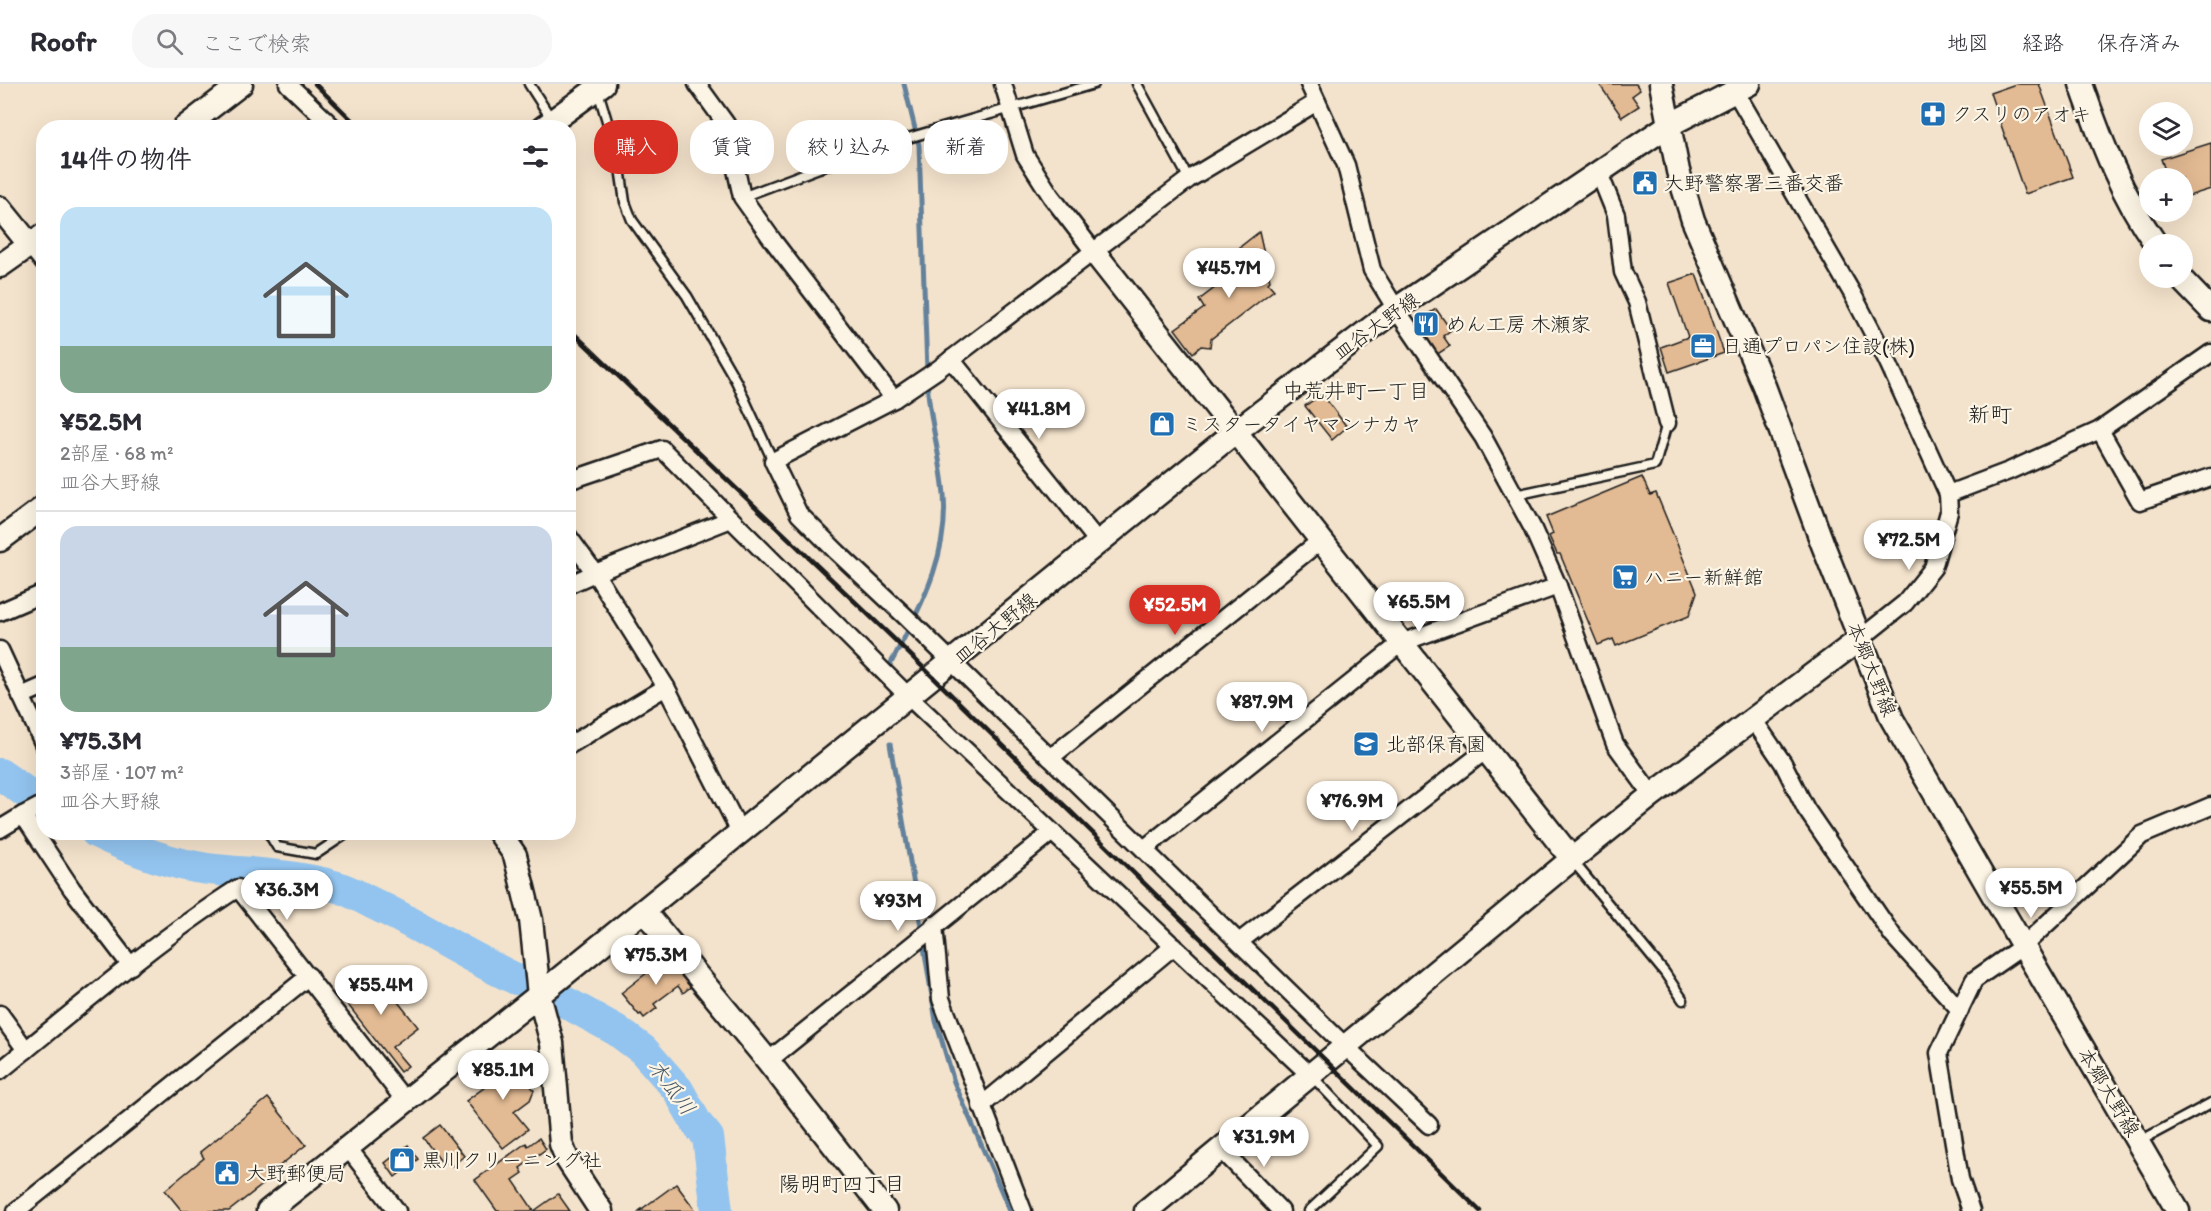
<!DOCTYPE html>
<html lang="ja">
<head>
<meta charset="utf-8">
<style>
	body { margin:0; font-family:Itim,"Klee One",sans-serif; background:#f7f7f7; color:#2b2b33; height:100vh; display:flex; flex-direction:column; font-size:22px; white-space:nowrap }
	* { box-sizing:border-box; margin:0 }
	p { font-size:20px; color:#7c7c81 }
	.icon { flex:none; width:33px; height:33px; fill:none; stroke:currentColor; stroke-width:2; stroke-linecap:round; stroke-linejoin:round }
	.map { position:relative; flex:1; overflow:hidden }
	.panel { position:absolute; left:36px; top:36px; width:540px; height:720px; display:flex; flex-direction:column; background:#fff; border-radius:24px; box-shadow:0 6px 24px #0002 }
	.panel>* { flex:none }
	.top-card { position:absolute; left:594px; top:36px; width:570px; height:54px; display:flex; gap:12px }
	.tools { position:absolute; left:2139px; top:18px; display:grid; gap:12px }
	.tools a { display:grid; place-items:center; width:54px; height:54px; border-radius:50%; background:#fff; box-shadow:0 6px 24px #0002; font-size:30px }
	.price { position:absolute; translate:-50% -51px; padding:0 14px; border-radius:21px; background:#fff; color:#222; font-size:20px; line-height:39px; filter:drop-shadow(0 2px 3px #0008) }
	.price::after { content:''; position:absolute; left:50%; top:36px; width:18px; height:14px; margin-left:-9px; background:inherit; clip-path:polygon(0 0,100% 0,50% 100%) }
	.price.active { background:#d93025; color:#fff }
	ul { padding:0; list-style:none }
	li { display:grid; align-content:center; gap:12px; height:318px; padding:0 24px }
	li+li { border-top:2px solid #e1e1e2 }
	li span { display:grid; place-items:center; height:186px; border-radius:18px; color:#555 }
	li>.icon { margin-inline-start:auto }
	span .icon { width:108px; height:108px; fill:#fffc; stroke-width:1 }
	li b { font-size:26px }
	h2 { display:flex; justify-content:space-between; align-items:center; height:72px; padding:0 24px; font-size:26px }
	.pill { padding:0 21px; border-radius:24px; background:#fff; box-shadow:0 6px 24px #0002; font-size:21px; line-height:54px }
	.pill.active { background:#d93025; color:#fff }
	header { display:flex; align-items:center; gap:36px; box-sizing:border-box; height:84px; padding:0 30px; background:#fff; border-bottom:2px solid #e1e1e2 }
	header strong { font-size:28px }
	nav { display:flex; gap:33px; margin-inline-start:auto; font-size:21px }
	.search { width:420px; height:54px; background:#f7f7f7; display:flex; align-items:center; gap:15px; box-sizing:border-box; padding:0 21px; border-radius:24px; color:#7c7c81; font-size:22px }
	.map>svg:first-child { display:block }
</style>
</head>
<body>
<header>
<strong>Roofr</strong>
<div class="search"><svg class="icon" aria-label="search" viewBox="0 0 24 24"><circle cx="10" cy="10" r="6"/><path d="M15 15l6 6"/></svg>ここで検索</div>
<nav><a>地図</a><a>経路</a><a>保存済み</a></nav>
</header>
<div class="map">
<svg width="2211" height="1127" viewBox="0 0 2211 1127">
	<rect width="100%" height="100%" fill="#f4e3cc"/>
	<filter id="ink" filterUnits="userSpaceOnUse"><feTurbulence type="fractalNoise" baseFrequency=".0167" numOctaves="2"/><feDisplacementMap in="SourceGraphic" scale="12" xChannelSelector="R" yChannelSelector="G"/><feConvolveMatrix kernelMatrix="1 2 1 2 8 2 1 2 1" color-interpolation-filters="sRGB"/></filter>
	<g filter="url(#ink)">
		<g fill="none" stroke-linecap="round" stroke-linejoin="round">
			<!-- stream -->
			<g stroke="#63819b" stroke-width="5">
				<polyline points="904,0 919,61 927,287"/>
				<path d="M891,579c30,-57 61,-111 52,-178 -4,-34 -14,-69 -16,-104"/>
				<polyline points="890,660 922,848"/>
				<polyline points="923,857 936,937 954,998 1010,1127"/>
			</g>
			<!-- river -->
			<g stroke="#92c4ef" stroke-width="32">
				<polyline points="0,690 44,721"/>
				<path d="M96,748c35,17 74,32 112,37 42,5 85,5 126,17 13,3 26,11 38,17 49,23 94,53 144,76"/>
				<polyline points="567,919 616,946 643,966 678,1006 697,1040 708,1053 717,1127"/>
			</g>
		</g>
		<!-- building -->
		<g fill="#e2ba93" stroke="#1c1c1c" stroke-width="1.5">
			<polygon points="1599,0 1636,0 1640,6 1632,12 1639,22 1622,33"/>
			<polygon points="2016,0 2039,0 2073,93 2025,110 1990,9"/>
			<polygon points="2211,59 2211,105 2182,114 2182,94 2163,94 2162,90 2166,89 2161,75"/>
			<polygon points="1259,148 1270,197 1268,199 1274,206 1211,255 1210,263 1201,262 1193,269 1175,245 1204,224 1199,216 1250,177 1240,163"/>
			<polygon points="1696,190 1724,269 1669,288 1661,263 1688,253 1669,199"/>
			<polygon points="1436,225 1451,246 1443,252 1450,262 1436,271 1414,239"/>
			<polygon points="1322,310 1347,343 1332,356 1305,322"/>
			<polygon points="1642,393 1650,411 1656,409 1697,508 1689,532 1616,562 1613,555 1598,561 1560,470 1557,470 1549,452 1553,450 1546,433"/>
			<polygon points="670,871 693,901 683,909 678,902 654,920 657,924 644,934 641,930 639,931 621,909"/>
			<polygon points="374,888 418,943 392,963 408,982 400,988 342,913"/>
			<polygon points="507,971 534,1006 530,1016 514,1028 528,1045 503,1064 466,1017 489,1000 482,991"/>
			<polygon points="268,1014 306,1061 272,1088 274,1092 229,1127 182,1127 165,1106 204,1074 200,1068"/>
			<polygon points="440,1041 464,1072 452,1082 448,1077 443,1080 423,1054"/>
			<polygon points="539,1054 546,1065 520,1084 523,1089 513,1096 534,1127 558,1110 570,1127 497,1127 475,1096 526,1059 528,1062"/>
			<polygon points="408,1061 418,1075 395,1093 385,1079"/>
			<polygon points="676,1100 696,1127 639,1127"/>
		</g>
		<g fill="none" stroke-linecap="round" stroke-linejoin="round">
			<defs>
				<g id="lane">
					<polyline points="529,0 552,36"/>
					<polyline points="1137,0 1189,95"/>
					<polyline points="598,7 619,77 625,118 632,136 687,212 736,297 773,377"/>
					<polyline points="742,113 819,84 908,54 1094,0"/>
					<polyline points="1515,411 1655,381 1667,339"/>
					<polyline points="268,748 277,763 316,770 349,748"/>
					<polyline points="1572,776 1665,889 1683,916"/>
					<polyline points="2140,1057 2211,1019"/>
					<polyline points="1309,1127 1378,1062 1311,991"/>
				</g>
				<g id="street">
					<polyline points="288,0 334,44"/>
					<polyline points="697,0 726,40 742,113 774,158 894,315"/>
					<polyline points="1003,0 1025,71 1051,112 1094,168"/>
					<polyline points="1309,0 1346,81 1372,186 1396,225 1483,353 1532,443 1558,502 1615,660 1652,711"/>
					<polyline points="1735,7 1852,209 1887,276 1948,410 1949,428 1933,484 1905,519 1860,555"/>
					<polyline points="1317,18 1189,95 937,286 894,315 773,377 799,430 837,468 905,532 1345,962 1429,1041"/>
					<polyline points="1599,89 1616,131 1623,188 1637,218 1667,339"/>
					<polyline points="30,161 44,179"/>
					<polyline points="951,275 1099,459"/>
					<polyline points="2100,346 2140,417 2211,393"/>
					<polyline points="568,397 662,365 731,435"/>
					<polyline points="1948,410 2009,387 2100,346 2211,269"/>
					<polyline points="568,452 595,489 731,435 909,613 1310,991"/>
					<polyline points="568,501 595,489 666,603 740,748"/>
					<polyline points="0,528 44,509"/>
					<polyline points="0,566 44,661"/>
					<polyline points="21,612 44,602"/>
					<polyline points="1753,635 1783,679 1806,725 1893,852 1960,926"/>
					<polyline points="568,662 666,603"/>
					<polyline points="1050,674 1320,457"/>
					<polyline points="23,731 44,720"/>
					<polyline points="0,745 23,731 72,805 131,882"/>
					<polyline points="1144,765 1401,559 1558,502"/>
					<polyline points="934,841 941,915 1023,1127"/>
					<polyline points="1239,858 1486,666"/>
					<polyline points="0,930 26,966"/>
					<polyline points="768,977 1052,748"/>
					<path d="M0,987c78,-63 154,-129 238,-183l168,214"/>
					<polyline points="981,1022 1174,862"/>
					<polyline points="348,1064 397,1127"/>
					<polyline points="1222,1066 1281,1127"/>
					<polyline points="16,1127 309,892"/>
					<polyline points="1971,1127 1960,1095 1939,969 1974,896 2023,862 2142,751 2211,722"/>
				</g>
				<g id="secondary">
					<polyline points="1661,0 1678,87 1693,136 1764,302 1823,461 1892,635 1988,802 2178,1127"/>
					<path d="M2081,0c20,57 40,111 75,160"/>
					<polyline points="184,44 241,0"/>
					<polyline points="543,44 603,0"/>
					<polyline points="0,124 30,161"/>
					<polyline points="1094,168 1572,775"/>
					<polyline points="0,182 44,151"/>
					<polyline points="2180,194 2211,226"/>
					<polyline points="0,456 44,423"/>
					<polyline points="499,748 515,771 531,836 539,911 552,959 561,1060 567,1075 601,1127"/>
					<polyline points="644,827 768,977 885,1127"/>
					<polyline points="268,1127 539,911 1235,348 1396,225 1669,41 1749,0"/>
					<polyline points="1146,1127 1572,775 1652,711 1860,555"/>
				</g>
			</defs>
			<!-- lane casing -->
			<use href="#lane" stroke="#1c1c1c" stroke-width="13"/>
			<!-- street casing -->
			<use href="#street" stroke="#1c1c1c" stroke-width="21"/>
			<!-- secondary casing -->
			<use href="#secondary" stroke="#1c1c1c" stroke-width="27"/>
			<!-- lane -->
			<use href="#lane" stroke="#fcf5e5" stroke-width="8"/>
			<!-- street -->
			<use href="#street" stroke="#fcf5e5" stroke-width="16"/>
			<!-- secondary -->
			<use href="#secondary" stroke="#fcf5e5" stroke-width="22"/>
			<!-- rail -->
			<g stroke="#1c1c1c" stroke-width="4.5">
				<polyline points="315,0 360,44"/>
				<polyline points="568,244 894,555 1480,1127"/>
			</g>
		</g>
	</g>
	<!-- icons -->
	<defs>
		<symbol id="pharmacy-square" viewBox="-11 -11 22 22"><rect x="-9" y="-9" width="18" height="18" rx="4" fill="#1f6fb2" stroke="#fcf5e5"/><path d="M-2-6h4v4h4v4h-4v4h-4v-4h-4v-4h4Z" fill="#fff"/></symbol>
		<symbol id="civic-square" viewBox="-11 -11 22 22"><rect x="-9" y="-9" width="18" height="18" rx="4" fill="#1f6fb2" stroke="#fcf5e5"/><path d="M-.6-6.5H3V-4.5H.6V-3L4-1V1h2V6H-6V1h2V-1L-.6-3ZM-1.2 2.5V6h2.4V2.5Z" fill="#fff"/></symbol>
		<symbol id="restaurant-square" viewBox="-11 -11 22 22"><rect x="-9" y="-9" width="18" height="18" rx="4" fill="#1f6fb2" stroke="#fcf5e5"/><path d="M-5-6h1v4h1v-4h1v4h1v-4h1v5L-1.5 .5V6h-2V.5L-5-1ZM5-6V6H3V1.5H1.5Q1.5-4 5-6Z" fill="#fff"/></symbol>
		<symbol id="office-square" viewBox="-11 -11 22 22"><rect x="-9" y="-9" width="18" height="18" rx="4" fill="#1f6fb2" stroke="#fcf5e5"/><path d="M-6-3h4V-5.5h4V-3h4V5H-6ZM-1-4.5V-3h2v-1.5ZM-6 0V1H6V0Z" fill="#fff"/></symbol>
		<symbol id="shop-square" viewBox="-11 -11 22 22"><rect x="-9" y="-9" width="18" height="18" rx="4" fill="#1f6fb2" stroke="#fcf5e5"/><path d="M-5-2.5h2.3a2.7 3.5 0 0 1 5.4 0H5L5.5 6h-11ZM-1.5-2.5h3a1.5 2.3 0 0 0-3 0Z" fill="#fff"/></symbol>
		<symbol id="supermarket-square" viewBox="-11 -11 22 22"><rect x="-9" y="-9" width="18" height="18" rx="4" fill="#1f6fb2" stroke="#fcf5e5"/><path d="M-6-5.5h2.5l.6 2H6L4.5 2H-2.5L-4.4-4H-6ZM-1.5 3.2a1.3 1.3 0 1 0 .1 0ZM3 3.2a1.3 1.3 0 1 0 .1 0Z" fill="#fff"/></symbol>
		<symbol id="school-square" viewBox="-11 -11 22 22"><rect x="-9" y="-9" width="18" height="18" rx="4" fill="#1f6fb2" stroke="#fcf5e5"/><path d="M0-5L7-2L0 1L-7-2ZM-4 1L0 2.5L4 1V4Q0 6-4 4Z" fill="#fff"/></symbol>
	</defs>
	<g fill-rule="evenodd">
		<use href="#pharmacy-square" x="1918" y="15" width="30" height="30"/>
		<use href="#civic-square" x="1630" y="84" width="30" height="30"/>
		<use href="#restaurant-square" x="1411" y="225" width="30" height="30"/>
		<use href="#office-square" x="1688" y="247" width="30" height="30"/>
		<use href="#shop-square" x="1147" y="325" width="30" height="30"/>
		<use href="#supermarket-square" x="1610" y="478" width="30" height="30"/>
		<use href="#school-square" x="1351" y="645" width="30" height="30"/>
		<use href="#shop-square" x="387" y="1061" width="30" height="30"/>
		<use href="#civic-square" x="212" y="1074" width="30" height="30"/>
	</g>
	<g text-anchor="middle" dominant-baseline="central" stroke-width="4.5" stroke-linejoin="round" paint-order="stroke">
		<!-- poi labels -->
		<g font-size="20" fill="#1c1c1c" stroke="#fcf5e5" text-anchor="start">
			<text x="1952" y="30">クスリのアオキ</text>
			<text x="1664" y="99">大野警察署三番交番</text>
			<text x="1446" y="240">めん工房 木瀬家</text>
			<text x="1722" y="262">日通プロパン住設(株)</text>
			<text x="1182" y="340">ミスタータイヤマンナカヤ</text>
			<text x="1644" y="493">ハニー新鮮館</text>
			<text x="1386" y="660">北部保育園</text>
			<text x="422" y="1076">黒川クリーニング社</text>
			<text x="246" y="1089">大野郵便局</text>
		</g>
		<!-- street labels -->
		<g font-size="20" fill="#1c1c1c" stroke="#fcf5e5">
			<text transform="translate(1376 242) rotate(-36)">皿谷大野線</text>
			<text transform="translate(995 544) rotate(-39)">皿谷大野線</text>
			<text transform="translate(1872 585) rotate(68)">本郷大野線</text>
			<text transform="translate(2109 1008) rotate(59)">本郷大野線</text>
		</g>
		<!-- neighbourhood labels -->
		<g font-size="21" fill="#1c1c1c" stroke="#fcf5e5">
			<text x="1356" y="306">中荒井町一丁目</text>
			<text x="842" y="1099">陽明町四丁目</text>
		</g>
		<!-- water labels -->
		<g font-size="21" font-style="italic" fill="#455766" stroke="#fcf5e5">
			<text transform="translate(672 1003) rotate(53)">木瓜川</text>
		</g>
		<!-- quarter labels -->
		<g font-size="22" fill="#1c1c1c" stroke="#fcf5e5">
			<text x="1990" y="330">新町</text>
		</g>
	</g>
</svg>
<div class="tools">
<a><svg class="icon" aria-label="layers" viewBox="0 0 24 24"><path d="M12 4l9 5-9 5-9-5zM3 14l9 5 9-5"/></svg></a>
<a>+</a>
<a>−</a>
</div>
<b class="price" style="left:1229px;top:215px">¥45.7M</b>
<b class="price" style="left:1039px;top:356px">¥41.8M</b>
<b class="price" style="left:1909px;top:487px">¥72.5M</b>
<b class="price" style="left:1419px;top:549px">¥65.5M</b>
<b class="price active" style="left:1175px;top:552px">¥52.5M</b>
<b class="price" style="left:1262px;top:649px">¥87.9M</b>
<b class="price" style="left:1352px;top:748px">¥76.9M</b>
<b class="price" style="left:2031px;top:835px">¥55.5M</b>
<b class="price" style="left:287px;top:837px">¥36.3M</b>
<b class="price" style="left:898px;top:848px">¥93M</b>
<b class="price" style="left:656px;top:902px">¥75.3M</b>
<b class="price" style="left:381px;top:932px">¥55.4M</b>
<b class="price" style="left:503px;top:1017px">¥85.1M</b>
<b class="price" style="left:1264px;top:1084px">¥31.9M</b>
<div class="top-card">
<a class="pill active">購入</a>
<a class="pill">賃貸</a>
<a class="pill">絞り込み</a>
<a class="pill">新着</a>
</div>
<section class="panel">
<h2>14件の物件<svg class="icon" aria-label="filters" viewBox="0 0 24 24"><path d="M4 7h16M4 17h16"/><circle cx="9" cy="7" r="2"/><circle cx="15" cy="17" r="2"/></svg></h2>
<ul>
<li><span style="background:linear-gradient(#bfe0f5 75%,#7fa58c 0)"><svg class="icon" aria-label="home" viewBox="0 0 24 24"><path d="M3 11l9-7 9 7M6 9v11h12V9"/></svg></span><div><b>¥52.5M</b><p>2部屋 · 68 m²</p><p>皿谷大野線</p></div></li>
<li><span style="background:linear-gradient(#c9d6e8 65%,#7fa58c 0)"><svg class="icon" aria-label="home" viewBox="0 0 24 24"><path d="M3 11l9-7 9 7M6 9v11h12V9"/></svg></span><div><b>¥75.3M</b><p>3部屋 · 107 m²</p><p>皿谷大野線</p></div></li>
</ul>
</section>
</div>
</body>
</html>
